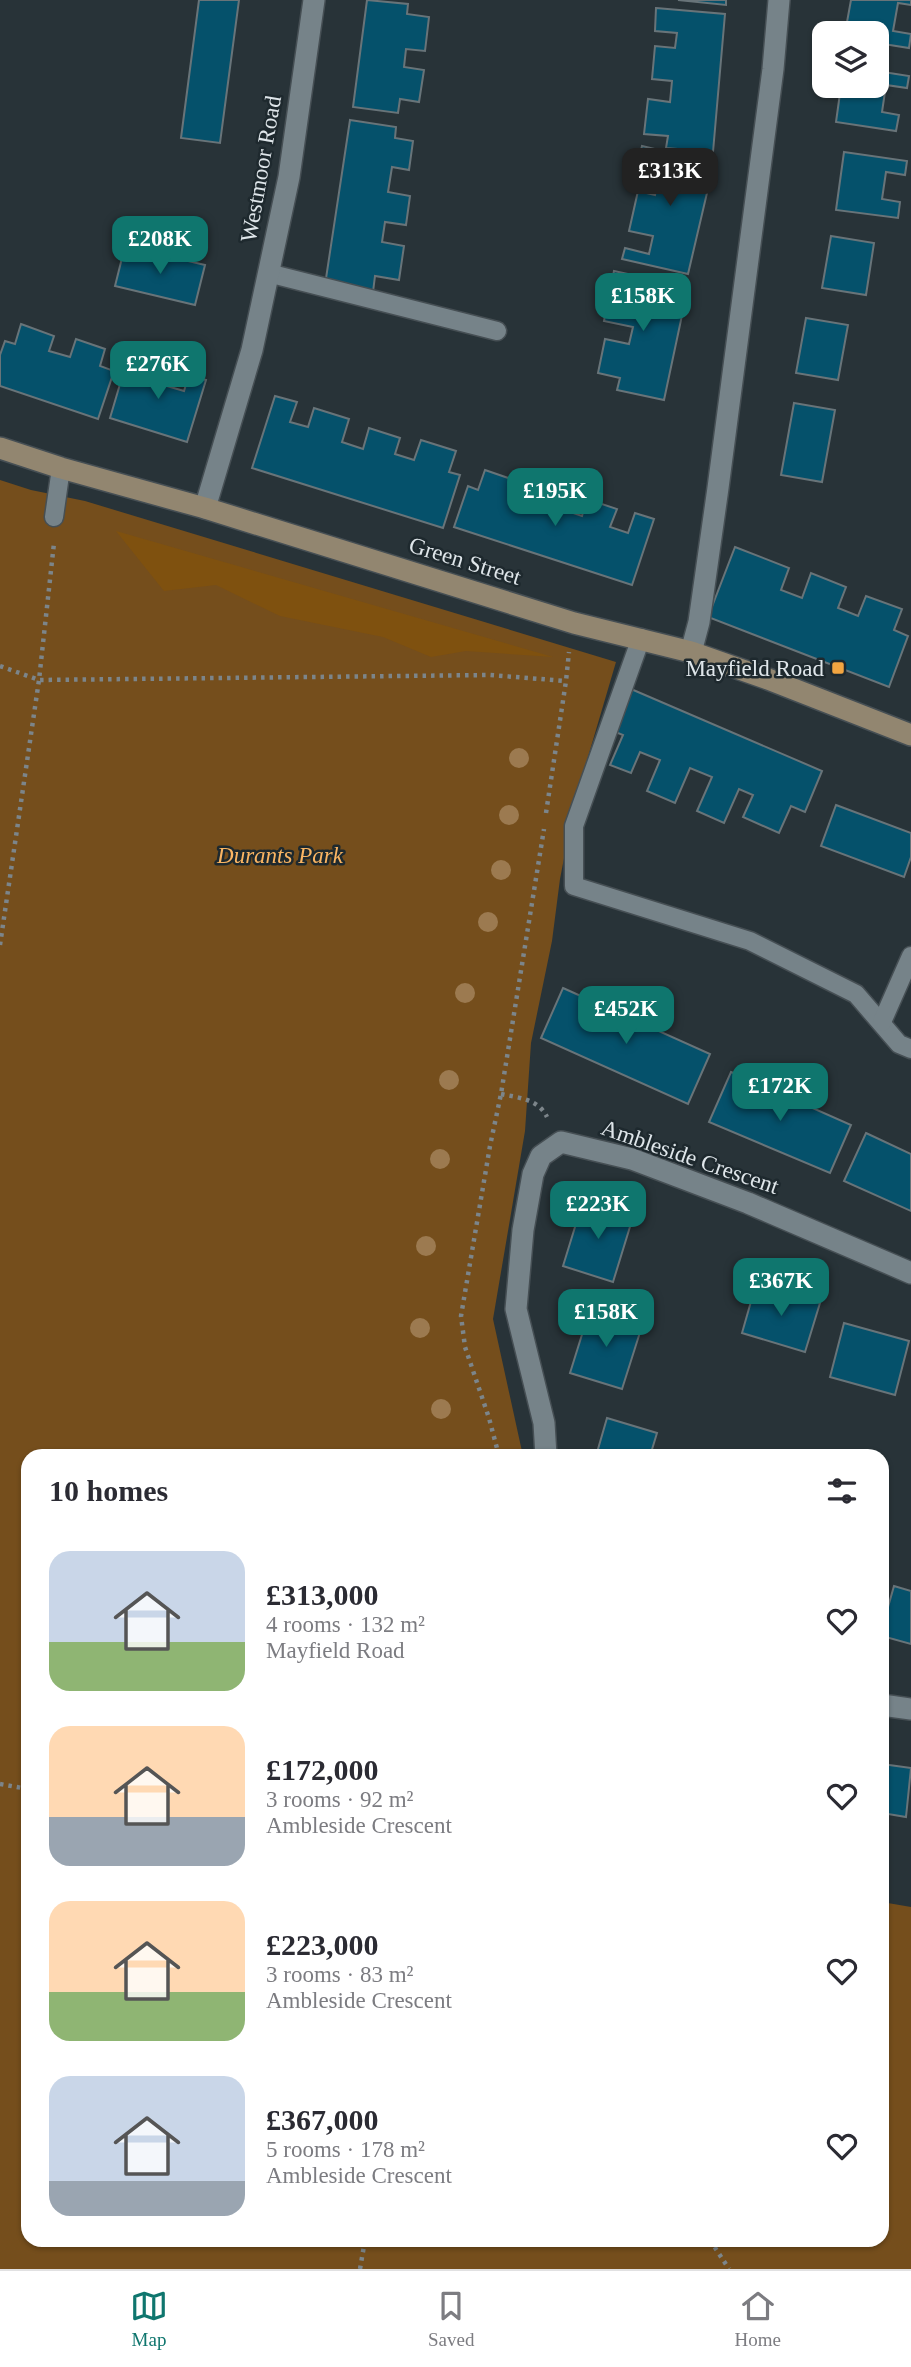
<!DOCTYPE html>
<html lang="en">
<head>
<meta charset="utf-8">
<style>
	body { margin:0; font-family:"Times New Roman",serif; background:#f7f7f7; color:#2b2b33; height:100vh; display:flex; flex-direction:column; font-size:26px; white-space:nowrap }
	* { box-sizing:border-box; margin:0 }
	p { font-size:23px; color:#7c7c81 }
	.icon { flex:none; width:38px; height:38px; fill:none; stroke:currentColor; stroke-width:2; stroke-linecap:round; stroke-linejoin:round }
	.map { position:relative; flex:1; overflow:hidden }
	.details { position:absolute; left:21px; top:1449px; width:868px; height:798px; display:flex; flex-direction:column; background:#fff; border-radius:21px; box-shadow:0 2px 5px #0004 }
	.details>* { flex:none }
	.tools { position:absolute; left:812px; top:21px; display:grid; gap:14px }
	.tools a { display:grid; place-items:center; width:77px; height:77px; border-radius:14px; background:#fff; box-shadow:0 2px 5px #0004; font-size:35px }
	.price { position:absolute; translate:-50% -60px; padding:0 16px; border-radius:14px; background:#0f766e; color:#fff; font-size:23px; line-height:46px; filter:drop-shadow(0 2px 4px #0008) }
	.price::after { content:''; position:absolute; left:50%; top:42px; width:21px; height:16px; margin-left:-10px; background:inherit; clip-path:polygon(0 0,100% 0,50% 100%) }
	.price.on { background:#222; color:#fff }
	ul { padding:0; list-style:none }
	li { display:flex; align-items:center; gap:21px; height:175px; padding:0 28px }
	li span { display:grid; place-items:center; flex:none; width:196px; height:140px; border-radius:21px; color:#555 }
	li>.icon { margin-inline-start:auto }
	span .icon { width:84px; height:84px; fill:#fffc; stroke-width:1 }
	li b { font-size:30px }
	h2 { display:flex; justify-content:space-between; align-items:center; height:84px; padding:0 28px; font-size:30px }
	.tabs { display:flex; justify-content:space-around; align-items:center; height:98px; border-top:2px solid #e1e1e2; background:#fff; font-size:19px; color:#7c7c81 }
	.tabs a { display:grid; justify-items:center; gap:4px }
	.tabs .on { color:#0f766e }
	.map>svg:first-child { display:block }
</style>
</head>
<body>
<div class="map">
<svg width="911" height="2269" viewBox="0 0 911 2269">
	<rect width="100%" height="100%" fill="#283338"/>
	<!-- green -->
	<polygon fill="#754e1c" points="0,480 31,490 85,501 616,662 575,801 560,879 552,941 531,1043 525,1131 493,1319 523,1456 28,1456 28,2240 882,2240 882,1902 911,1907 911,2269 0,2269"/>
	<!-- forest -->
	<polygon fill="#7f510f" points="116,531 553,657 466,651 431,657 383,637 280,616 216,585 164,591"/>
	<!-- building -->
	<g fill="#05516b" stroke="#687479" stroke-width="2">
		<polygon points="199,0 239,0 220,143 181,138"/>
		<polygon points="367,0 408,4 407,14 429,17 425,51 406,49 404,67 424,70 419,102 400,99 398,113 353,107"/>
		<polygon points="678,0 726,0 726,5"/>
		<polygon points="851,0 911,0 911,5 898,3 893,31 911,34 909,48 877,43 877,33 845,33"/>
		<polygon points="656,8 725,14 713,152 666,148 668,136 644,134 648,99 670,102 672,81 652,79 655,46 675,48 677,33 655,31"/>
		<polygon points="877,71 909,76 907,88 886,85 882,112 899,115 896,131 836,122 841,86 877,86"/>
		<polygon points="350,120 396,127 395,138 413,141 409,170 392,167 388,192 410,196 406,225 385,222 382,242 404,246 399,280 375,276 373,292 325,285"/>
		<polygon points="642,146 714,163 688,274 622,259 625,248 649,254 653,236 629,231 638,191 655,195 658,180 635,175"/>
		<polygon points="844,152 907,161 905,175 886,172 882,199 900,202 898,218 836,210"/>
		<polygon points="831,236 874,243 866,295 822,288"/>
		<polygon points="125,246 205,265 195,305 115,286"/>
		<polygon points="614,271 688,287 664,400 617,390 620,378 598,373 605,339 629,344 633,327 604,321"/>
		<polygon points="806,318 848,325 838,380 796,373"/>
		<polygon points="21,324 54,336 49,351 70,357 76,339 105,349 100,366 114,371 98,419 0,386 0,355 5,341 15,344"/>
		<polygon points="137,359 172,369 167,386 184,391 189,375 206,380 187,442 110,418 123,374 132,377"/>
		<polygon points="275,396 297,402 290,422 308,427 314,408 349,419 342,442 363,449 369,428 400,438 395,454 414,460 421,440 456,451 449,472 460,475 443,528 252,468"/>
		<polygon points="794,403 835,410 822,482 781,475"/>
		<polygon points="485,470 514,480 509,494 530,500 536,482 567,493 561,509 582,516 587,499 617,509 610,527 628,533 635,513 654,519 632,585 454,527 468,486 478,490"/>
		<polygon points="735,547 789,568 781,590 802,598 811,573 846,587 838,608 858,616 866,596 902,609 894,630 908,636 889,687 708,617"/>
		<polygon points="631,689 822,771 805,812 791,806 779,833 743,817 753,795 739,789 724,823 697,811 712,777 690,768 675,803 647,791 660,760 640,752 631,773 610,765 623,735 613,731"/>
		<polygon points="836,805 911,833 911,857 904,877 821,846"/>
		<polygon points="563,988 710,1054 688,1104 541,1038"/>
		<polygon points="731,1072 851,1125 830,1173 709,1122"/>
		<polygon points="866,1133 911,1154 911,1211 844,1181"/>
		<polygon points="583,1201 633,1217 613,1282 563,1266"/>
		<polygon points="756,1284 820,1303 805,1352 742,1333"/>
		<polygon points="590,1309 642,1326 622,1389 570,1373"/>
		<polygon points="844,1323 909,1341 895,1395 830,1377"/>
		<polygon points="607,1418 657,1433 650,1456 596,1456"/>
		<polygon points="894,1586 911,1591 911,1644 882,1636 882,1628"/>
		<polygon points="882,1764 911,1768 906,1817 882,1813"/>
	</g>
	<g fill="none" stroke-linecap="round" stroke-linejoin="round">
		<defs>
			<g id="lane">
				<polyline points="268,273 497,331"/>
				<polyline points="54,517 61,468"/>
				<polyline points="641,638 574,826 574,886 750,941 856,994 899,1044 911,1049"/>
				<polyline points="882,1022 911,956"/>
			</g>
			<g id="street">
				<polyline points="205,508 252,350 289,177 314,0"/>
				<polyline points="691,652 699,622 718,488 773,69 779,0"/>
				<polyline points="546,1456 544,1423 516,1309 523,1230 533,1174 541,1156 561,1142 632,1159 748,1203 911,1273"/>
				<polyline points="882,1705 911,1709"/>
			</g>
			<polyline id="secondary" points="0,448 61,468 205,508 574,623 691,652 768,679 911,735"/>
		</defs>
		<!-- lane casing -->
		<use href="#lane" stroke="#464f54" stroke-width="21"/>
		<!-- street casing -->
		<use href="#street" stroke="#464f54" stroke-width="24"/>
		<!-- secondary casing -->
		<use href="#secondary" stroke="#464f54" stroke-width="24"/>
		<!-- path -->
		<g stroke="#7c858a" stroke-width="4.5" stroke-dasharray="3.5 5" stroke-linecap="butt">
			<polyline points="0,666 39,680 490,675 566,681"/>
			<polyline points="546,813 566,681 569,652"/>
			<polyline points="0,945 39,680 54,543"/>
			<path d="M501,1094c19,4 37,5 46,23"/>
			<polyline points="499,1456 489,1418 465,1347 461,1316 490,1146 501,1094 544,829"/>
			<polyline points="0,1784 28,1789"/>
			<polyline points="710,2240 729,2269"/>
			<polyline points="360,2269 365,2240"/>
		</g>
		<!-- lane -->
		<use href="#lane" stroke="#768389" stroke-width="18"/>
		<!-- street -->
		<use href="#street" stroke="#768389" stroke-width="21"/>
		<!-- secondary -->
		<use href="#secondary" stroke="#928670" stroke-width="21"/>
	</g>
	<!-- trees -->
	<g fill="#9c7a50">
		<circle cx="519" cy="758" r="10"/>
		<circle cx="509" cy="815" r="10"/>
		<circle cx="501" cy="870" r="10"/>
		<circle cx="488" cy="922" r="10"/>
		<circle cx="465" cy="993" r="10"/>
		<circle cx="449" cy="1080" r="10"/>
		<circle cx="440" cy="1159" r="10"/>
		<circle cx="426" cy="1246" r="10"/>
		<circle cx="420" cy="1328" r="10"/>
		<circle cx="441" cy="1409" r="10"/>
	</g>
	<!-- markers -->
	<rect fill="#f2a541" stroke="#1e292e" stroke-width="2.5" x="831" y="661" width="14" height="14" rx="3.5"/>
	<g text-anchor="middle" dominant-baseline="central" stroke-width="5" stroke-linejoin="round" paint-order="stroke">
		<!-- street labels -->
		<g font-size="23" fill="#dfe6ea" stroke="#1e292e">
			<text transform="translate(261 169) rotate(-80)">Westmoor Road</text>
			<text transform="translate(465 561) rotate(17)">Green Street</text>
			<text transform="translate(690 1157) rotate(19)">Ambleside Crescent</text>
		</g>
		<!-- poi labels -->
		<g font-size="23" fill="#dfe6ea" stroke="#1e292e" text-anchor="end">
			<text x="824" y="668">Mayfield Road</text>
		</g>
		<!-- park labels -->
		<g font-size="23" font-style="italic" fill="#fab563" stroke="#1e292e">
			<text x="280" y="855">Durants Park</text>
		</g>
	</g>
</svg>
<div class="tools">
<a><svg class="icon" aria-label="layers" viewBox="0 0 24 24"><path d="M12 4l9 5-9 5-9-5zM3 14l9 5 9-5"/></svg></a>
</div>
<b class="price on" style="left:670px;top:208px">£313K</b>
<b class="price" style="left:160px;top:276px">£208K</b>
<b class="price" style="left:643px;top:333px">£158K</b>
<b class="price" style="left:158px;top:401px">£276K</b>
<b class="price" style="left:555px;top:528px">£195K</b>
<b class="price" style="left:626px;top:1046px">£452K</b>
<b class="price" style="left:780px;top:1123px">£172K</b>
<b class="price" style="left:598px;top:1241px">£223K</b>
<b class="price" style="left:781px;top:1318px">£367K</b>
<b class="price" style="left:606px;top:1349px">£158K</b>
<section class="details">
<h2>10 homes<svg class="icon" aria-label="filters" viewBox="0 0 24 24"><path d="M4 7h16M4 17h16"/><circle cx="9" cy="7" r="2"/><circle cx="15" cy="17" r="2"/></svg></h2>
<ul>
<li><span style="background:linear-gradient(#c9d6e8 65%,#8fb573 0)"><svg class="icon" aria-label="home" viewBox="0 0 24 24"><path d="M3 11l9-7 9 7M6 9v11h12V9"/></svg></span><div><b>£313,000</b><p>4 rooms · 132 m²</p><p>Mayfield Road</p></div><svg class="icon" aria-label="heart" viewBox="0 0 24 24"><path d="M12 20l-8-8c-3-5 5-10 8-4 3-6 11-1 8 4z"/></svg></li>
<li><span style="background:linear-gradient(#ffd9b3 65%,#9aa5b1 0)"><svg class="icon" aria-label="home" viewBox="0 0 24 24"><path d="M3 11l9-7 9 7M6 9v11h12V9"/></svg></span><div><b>£172,000</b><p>3 rooms · 92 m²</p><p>Ambleside Crescent</p></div><svg class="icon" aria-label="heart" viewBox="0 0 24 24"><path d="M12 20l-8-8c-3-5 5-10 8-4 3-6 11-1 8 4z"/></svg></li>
<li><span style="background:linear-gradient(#ffd9b3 65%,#8fb573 0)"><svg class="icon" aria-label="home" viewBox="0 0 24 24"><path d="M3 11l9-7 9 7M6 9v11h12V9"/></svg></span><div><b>£223,000</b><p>3 rooms · 83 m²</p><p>Ambleside Crescent</p></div><svg class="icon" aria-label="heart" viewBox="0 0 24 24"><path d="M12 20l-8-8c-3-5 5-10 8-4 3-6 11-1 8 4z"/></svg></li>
<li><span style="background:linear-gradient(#c9d6e8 75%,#9aa5b1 0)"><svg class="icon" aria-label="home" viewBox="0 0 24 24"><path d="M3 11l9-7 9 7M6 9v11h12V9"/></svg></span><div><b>£367,000</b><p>5 rooms · 178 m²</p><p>Ambleside Crescent</p></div><svg class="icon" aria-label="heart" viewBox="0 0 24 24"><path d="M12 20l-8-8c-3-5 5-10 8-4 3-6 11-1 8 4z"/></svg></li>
</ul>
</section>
</div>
<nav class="tabs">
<a class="on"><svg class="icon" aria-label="map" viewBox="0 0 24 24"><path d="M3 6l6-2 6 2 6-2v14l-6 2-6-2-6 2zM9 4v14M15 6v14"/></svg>Map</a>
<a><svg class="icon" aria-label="saved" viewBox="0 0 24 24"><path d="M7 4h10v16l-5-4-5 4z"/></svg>Saved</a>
<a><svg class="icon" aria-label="home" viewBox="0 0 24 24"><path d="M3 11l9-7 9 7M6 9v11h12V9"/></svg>Home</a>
</nav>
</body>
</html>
